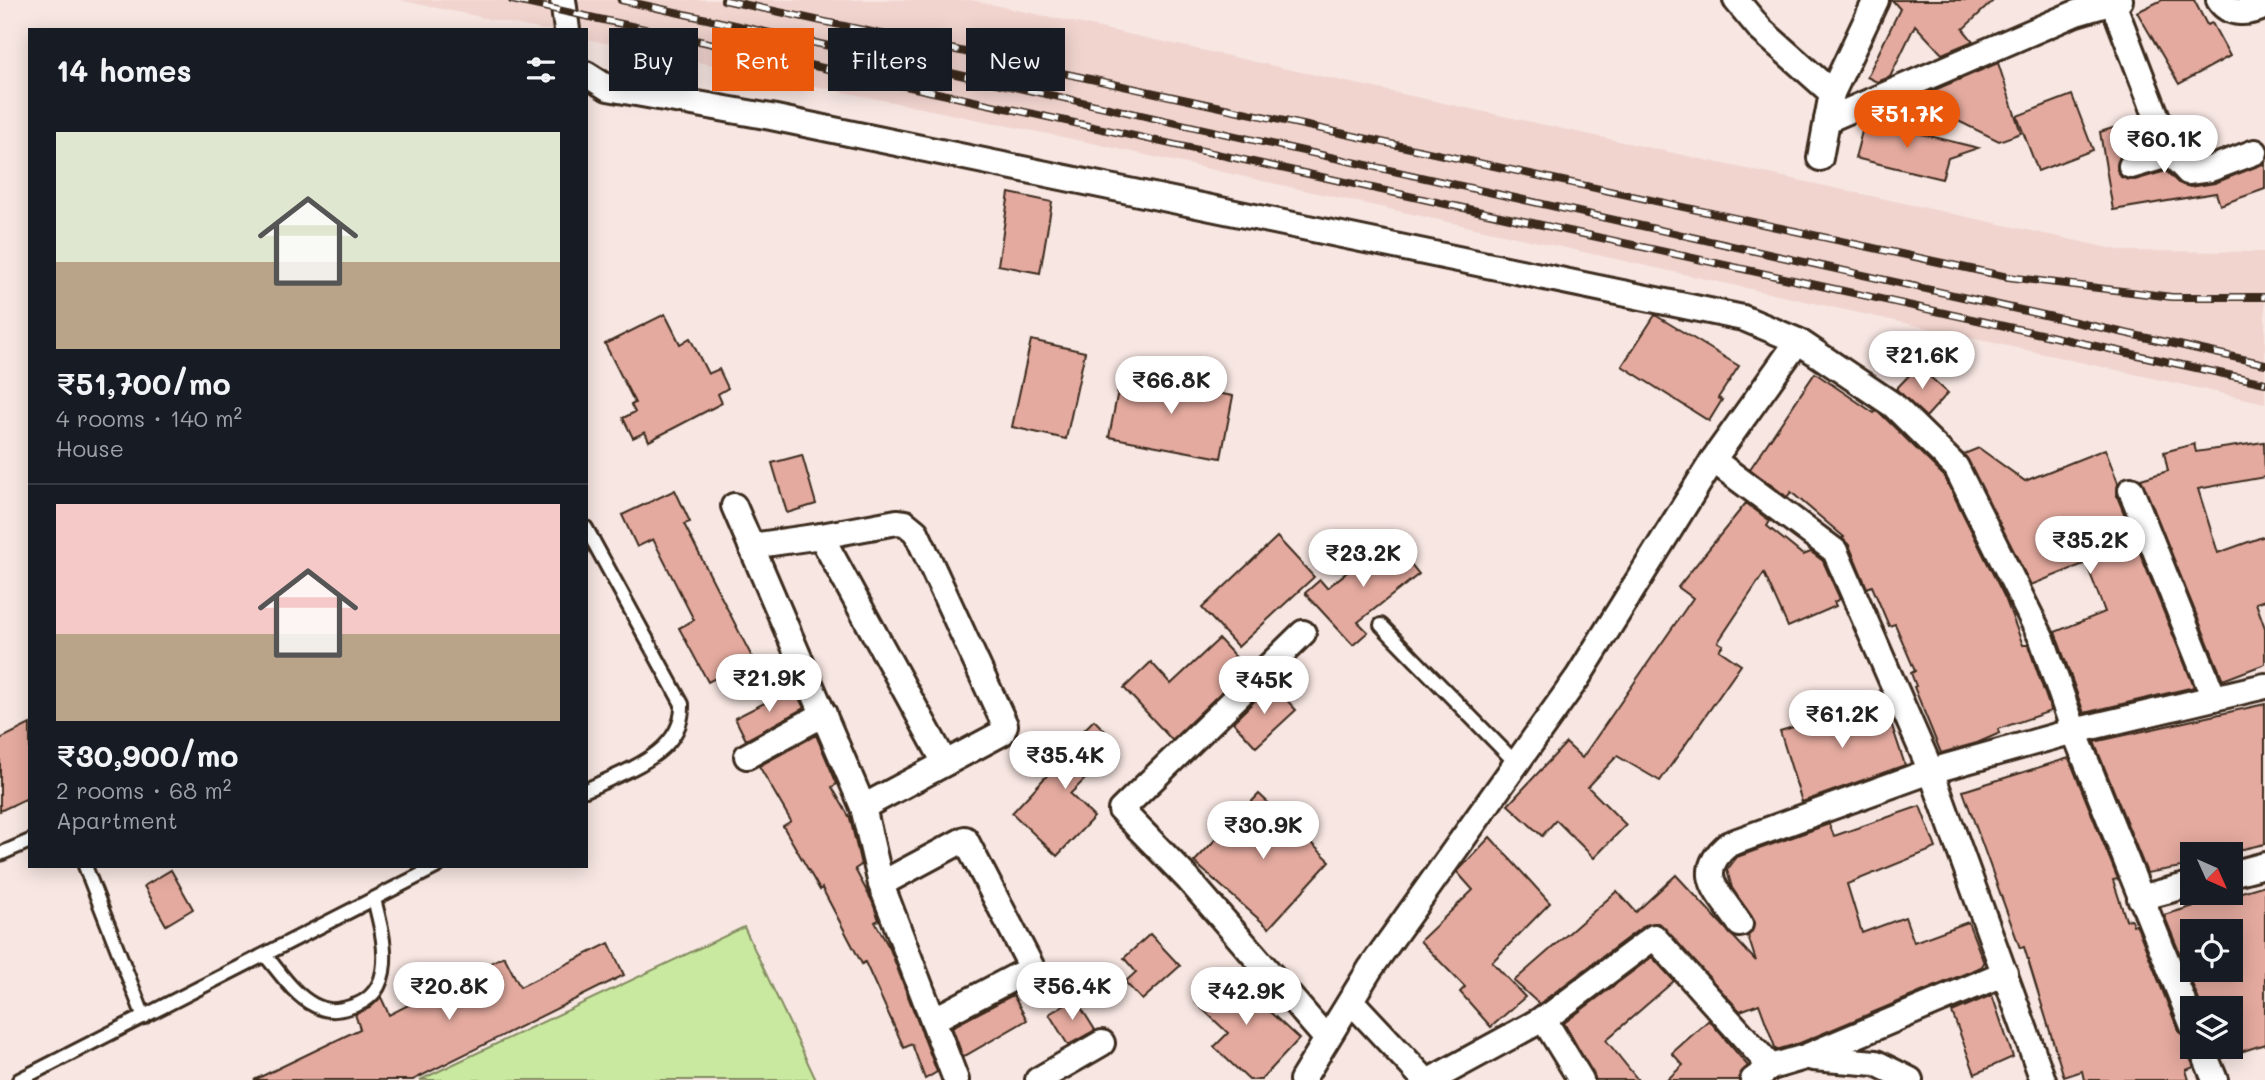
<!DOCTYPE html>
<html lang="en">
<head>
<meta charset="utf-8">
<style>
	body { margin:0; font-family:Mali,sans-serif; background:#20242c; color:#f1f3f6; height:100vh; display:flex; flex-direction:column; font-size:26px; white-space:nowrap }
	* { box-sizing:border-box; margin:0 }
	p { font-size:23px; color:#9ea1a6 }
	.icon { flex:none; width:38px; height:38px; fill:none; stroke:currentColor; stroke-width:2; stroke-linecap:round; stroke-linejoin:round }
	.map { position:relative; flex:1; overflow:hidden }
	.side { position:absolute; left:28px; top:28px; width:560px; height:840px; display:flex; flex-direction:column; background:#171b24; border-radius:0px; box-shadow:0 4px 18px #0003 }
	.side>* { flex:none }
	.banner { position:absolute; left:609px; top:28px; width:665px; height:63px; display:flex; gap:14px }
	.needle { width:46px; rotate:135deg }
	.controls { position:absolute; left:2180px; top:842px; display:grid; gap:14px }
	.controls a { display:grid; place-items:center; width:63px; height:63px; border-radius:0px; background:#171b24; box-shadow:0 4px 18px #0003; font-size:35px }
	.price { position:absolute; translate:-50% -60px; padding:0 16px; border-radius:24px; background:#fff; color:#222; font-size:23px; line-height:46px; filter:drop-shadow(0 2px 4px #0008) }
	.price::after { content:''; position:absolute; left:50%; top:42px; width:21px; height:16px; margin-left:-10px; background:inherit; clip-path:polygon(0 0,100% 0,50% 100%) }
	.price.active { background:#ea580c; color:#fff }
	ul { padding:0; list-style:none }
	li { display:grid; align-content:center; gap:14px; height:371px; padding:0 28px }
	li+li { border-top:2px solid #363941 }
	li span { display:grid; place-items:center; height:217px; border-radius:0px; color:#555 }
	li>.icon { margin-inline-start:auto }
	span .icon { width:126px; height:126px; fill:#fffc; stroke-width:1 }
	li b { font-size:30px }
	h2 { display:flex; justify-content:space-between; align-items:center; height:84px; padding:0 28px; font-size:30px }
	.tag { padding:0 24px; border-radius:0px; background:#171b24; box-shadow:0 4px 18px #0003; font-size:24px; line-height:63px }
	.tag.active { background:#ea580c; color:#fff }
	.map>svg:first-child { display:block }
</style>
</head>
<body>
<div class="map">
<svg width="2265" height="1080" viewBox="0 0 2265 1080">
	<rect width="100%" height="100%" fill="#f7e6e2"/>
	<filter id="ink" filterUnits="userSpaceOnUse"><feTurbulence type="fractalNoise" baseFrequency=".0143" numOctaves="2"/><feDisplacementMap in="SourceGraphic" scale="14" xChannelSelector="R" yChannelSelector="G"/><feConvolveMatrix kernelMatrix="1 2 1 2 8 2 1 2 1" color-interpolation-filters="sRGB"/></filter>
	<g filter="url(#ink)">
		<!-- built -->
		<polygon fill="#f1d4ce" points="399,0 971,0 2123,251 2265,252 2265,403 1092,143 586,39 586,30 543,30"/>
		<!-- green -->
		<polygon fill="#cae9a0" stroke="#828a5f" stroke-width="2" points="744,927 816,1080 420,1080"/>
		<!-- building -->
		<g fill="#e4aa9f" stroke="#3b2a1e" stroke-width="2" fill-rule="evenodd">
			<polygon points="1892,0 1994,0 1963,29 1973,41 1942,54 1915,25 1890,77 1877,82 1867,77 1900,9"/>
			<polygon points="2162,0 2194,0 2207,25 2212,23 2230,56 2179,84 2137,12"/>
			<polygon points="1998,63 2021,133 1999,141 1913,99"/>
			<polygon points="2072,95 2093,150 2038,171 2017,116"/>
			<polygon points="2142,119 2151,144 2120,156 2117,170 2121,177 2135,180 2166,171 2178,183 2190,187 2215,183 2265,163 2265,189 2220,205 2216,193 2113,210 2100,132"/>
			<polygon points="1865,120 1978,148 1948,158 1942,179 1855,158"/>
			<polygon points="1009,193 1052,202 1040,273 998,265"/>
			<polygon points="665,314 680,344 690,338 708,374 719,369 728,388 718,394 722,403 649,441 645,432 633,438 623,418 635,412 631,405 635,403 605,344"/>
			<polygon points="1655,315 1739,366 1718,398 1722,400 1709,421 1622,366"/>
			<polygon points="1031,340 1085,352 1066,439 1012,427"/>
			<polygon points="1918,366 1948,393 1926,417 1896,389"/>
			<polygon points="1815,373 1874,413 1876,411 1884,417 1944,476 2005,598 2023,645 2028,645 2051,711 1998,729 2000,733 1977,743 1941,753 1914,687 1916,686 1911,673 1915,671 1895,624 1889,626 1872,586 1867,588 1849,545 1842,538 1844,537 1791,492 1787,497 1750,469"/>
			<polygon points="1121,375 1233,396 1221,458 1109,437"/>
			<polygon points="2264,442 2265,477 2198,489 2218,553 2265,536 2265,600 2256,603 2265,628 2265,664 2223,680 2141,479 2168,471 2164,452 2194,444 2196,452"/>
			<polygon points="1979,448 2025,481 2105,449 2118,483 2117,496 2194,687 2084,713 2055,632 2105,612 2086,563 2031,585 1964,454"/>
			<polygon points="802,455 816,504 787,513 772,463"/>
			<polygon points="675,490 690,522 684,524 753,659 708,682 679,628 694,620 653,539 637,547 622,515"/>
			<polygon points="1746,503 1770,521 1767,526 1803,555 1811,552 1823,561 1840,599 1834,602 1836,606 1788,627 1764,573 1718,642 1723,645 1719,650 1741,665 1660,781 1617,756 1588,787 1626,825 1594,858 1556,820 1542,836 1508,805 1566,743 1582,758 1693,598 1678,587"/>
			<polygon points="1277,537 1314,577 1238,647 1202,608"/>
			<polygon points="1390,538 1419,574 1358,622 1368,632 1353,645 1305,593 1320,580 1327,588"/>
			<polygon points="1219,639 1246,668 1172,740 1124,688 1151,662 1171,684"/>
			<polygon points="1272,684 1296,710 1256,747 1233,722"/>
			<polygon points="794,688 804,708 746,740 735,718"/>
			<polygon points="1883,699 1905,765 1802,802 1780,731 1830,716 1831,718"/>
			<polygon points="2265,704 2265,844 2230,852 2231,854 2193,854 2193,865 2147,873 2094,742"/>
			<polygon points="1094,720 1119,745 1070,794 1094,817 1057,856 1012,813 1053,769 1049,765"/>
			<polygon points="30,724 30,797 0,811 0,739"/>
			<polygon points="816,735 837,784 832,787 850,818 861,865 855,869 872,901 879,920 875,922 890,949 937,1072 925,1079 912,1044 904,1048 865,962 862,964 822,888 820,890 783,826 791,821 759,766"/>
			<polygon points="2069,758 2118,879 2113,880 2126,920 2131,919 2133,925 2136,924 2179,1032 2188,1040 2187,1051 2194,1067 2186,1070 2189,1080 2084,1080 2082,1071 2064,1077 2024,947 2020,948 1963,791"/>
			<polygon points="1259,794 1330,861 1269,928 1194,862"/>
			<polygon points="1920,806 1936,848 1847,884 1862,933 1905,917 1914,942 1968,922 1984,963 1981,967 1800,1043 1776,1050 1759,1004 1740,1011 1658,923 1645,925 1539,1004 1514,981 1617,891 1636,912 1676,875 1756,961 1748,936 1755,922 1732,888 1727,870 1737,857 1829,824 1834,836"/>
			<polygon points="1490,837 1550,903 1492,962 1525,997 1491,1027 1460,992 1465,987 1420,941 1473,890 1457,872"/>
			<polygon points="171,870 193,909 166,925 144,886"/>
			<path d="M2265,885v159l-43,14 -5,-12h14v-38h-29l-38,-93zM2193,931h38v39h-38z"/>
			<polygon points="1150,934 1180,966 1142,1000 1125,982 1136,972 1124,958"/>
			<polygon points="609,943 624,975 413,1080 254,1080 360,1029 355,1014 370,1008 381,997 389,1015 504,956 520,987"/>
			<polygon points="1652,957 1674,981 1606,1040 1638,1080 1596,1080 1564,1023"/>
			<polygon points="1229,967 1258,994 1255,998 1299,1039 1261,1080 1249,1080 1214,1047 1228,1033 1195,1002"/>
			<polygon points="1013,995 1027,1020 963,1057 952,1027"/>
			<polygon points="1992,995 2013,1057 1975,1074 1952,1012"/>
			<polygon points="1075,998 1095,1030 1068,1045 1049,1014"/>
			<polygon points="1709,1020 1748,1066 1738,1080 1667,1080 1683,1065 1672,1053"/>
		</g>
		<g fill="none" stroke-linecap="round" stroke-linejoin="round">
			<defs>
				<g id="service">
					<path d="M586,528l96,176c2,50 -58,67 -96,86"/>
					<polyline points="1381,625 1516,763"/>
					<polyline points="0,854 30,841"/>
					<polyline points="85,866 144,1017"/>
					<path d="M265,955c14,16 29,40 49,50 13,7 23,6 36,2 50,-13 33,-73 24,-108"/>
					<polyline points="19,1080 438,866"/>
				</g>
				<g id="minor">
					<polyline points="563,0 567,30"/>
					<polyline points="1736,0 1761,30 1832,93"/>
					<path d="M2219,0c10,16 31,14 46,6"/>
					<polyline points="2113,3 2171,154 2188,172 2210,169 2255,152"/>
					<polyline points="586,74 608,88 771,117 1743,318 1798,341 1893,405 1956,467 2042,639 2074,731 2193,1026"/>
					<polyline points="1827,120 2076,13 2120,0"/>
					<polyline points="1820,158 1832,93 1876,0"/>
					<polyline points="2131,166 2171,154"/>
					<polyline points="1713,460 1835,551 1931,771 2043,1080"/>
					<polyline points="2131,490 2214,698"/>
					<polyline points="734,506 863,807 881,884 956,1080"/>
					<polyline points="821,536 897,522 905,523 916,532 1005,725 1002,733 863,807"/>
					<polyline points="751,546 821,536 945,763"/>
					<polyline points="1303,633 1121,810 1188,879 1325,1037"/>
					<polyline points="747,756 824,714"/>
					<polyline points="2231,874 2265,865"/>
					<polyline points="881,884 965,839 1032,968 933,1020"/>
					<polyline points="2140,898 2193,884"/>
					<path d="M1740,924c-20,-31 -48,-50 -11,-80l202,-73 143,-40 191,-45"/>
					<polyline points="1351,1001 1425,1080"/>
					<polyline points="1543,1018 1581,1080"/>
					<polyline points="2201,1046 2215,1080"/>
					<polyline points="1813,1058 1876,1063 1910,1080"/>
					<polyline points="1038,1080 1102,1043"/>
					<polyline points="1302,1080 1370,969 1578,677 1713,460 1798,341"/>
					<polyline points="1431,1080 1550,1015 1654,937 1771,1067"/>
					<polyline points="1753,1080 1771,1067 1805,1057 2005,973"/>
				</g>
			</defs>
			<!-- service casing -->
			<use href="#service" stroke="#3b2a1e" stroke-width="18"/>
			<!-- minor casing -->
			<use href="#minor" stroke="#3b2a1e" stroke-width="30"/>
			<!-- service -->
			<use href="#service" stroke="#fff" stroke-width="12"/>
			<!-- minor -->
			<use href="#minor" stroke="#fff" stroke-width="24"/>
			<defs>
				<g id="rail">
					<polyline points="512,0 2265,383"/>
					<polyline points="621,0 2265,364"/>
					<polyline points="724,0 2008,277 2172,297 2265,297"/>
				</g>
			</defs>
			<!-- rail casing -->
			<use href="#rail" stroke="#3b2a1e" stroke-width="8"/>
			<!-- rail -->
			<use href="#rail" stroke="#fff" stroke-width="5" stroke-dasharray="16" stroke-linecap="butt"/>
		</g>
	</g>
</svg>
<div class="controls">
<a><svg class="needle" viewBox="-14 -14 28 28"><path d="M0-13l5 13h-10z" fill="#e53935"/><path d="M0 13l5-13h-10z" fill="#9ea1a6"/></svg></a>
<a><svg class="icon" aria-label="locate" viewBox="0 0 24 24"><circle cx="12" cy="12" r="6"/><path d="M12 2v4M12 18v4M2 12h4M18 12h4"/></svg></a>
<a><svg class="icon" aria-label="layers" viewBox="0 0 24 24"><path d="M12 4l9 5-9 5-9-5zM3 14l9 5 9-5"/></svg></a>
</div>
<b class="price active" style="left:1907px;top:150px">₹51.7K</b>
<b class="price" style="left:2164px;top:175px">₹60.1K</b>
<b class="price" style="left:1922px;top:391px">₹21.6K</b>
<b class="price" style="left:1171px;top:416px">₹66.8K</b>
<b class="price" style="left:2090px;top:576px">₹35.2K</b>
<b class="price" style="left:1363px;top:589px">₹23.2K</b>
<b class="price" style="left:769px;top:714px">₹21.9K</b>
<b class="price" style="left:1264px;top:716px">₹45K</b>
<b class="price" style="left:1842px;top:750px">₹61.2K</b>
<b class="price" style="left:1065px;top:791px">₹35.4K</b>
<b class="price" style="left:1263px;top:861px">₹30.9K</b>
<b class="price" style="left:449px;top:1022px">₹20.8K</b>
<b class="price" style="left:1072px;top:1022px">₹56.4K</b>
<b class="price" style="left:1246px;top:1027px">₹42.9K</b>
<div class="banner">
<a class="tag">Buy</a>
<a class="tag active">Rent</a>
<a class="tag">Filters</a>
<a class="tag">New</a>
</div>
<section class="side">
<h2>14 homes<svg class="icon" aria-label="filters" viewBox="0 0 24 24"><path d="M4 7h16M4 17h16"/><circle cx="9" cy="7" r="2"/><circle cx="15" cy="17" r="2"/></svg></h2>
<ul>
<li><span style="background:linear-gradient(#dfe7d0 60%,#b9a48a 0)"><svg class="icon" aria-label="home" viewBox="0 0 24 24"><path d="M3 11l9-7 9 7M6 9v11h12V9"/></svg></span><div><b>₹51,700/mo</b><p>4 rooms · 140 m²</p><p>House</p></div></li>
<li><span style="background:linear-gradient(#f6c9c9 60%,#b9a48a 0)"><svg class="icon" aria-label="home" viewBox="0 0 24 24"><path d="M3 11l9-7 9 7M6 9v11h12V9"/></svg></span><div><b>₹30,900/mo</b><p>2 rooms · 68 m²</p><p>Apartment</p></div></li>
</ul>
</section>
</div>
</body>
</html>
